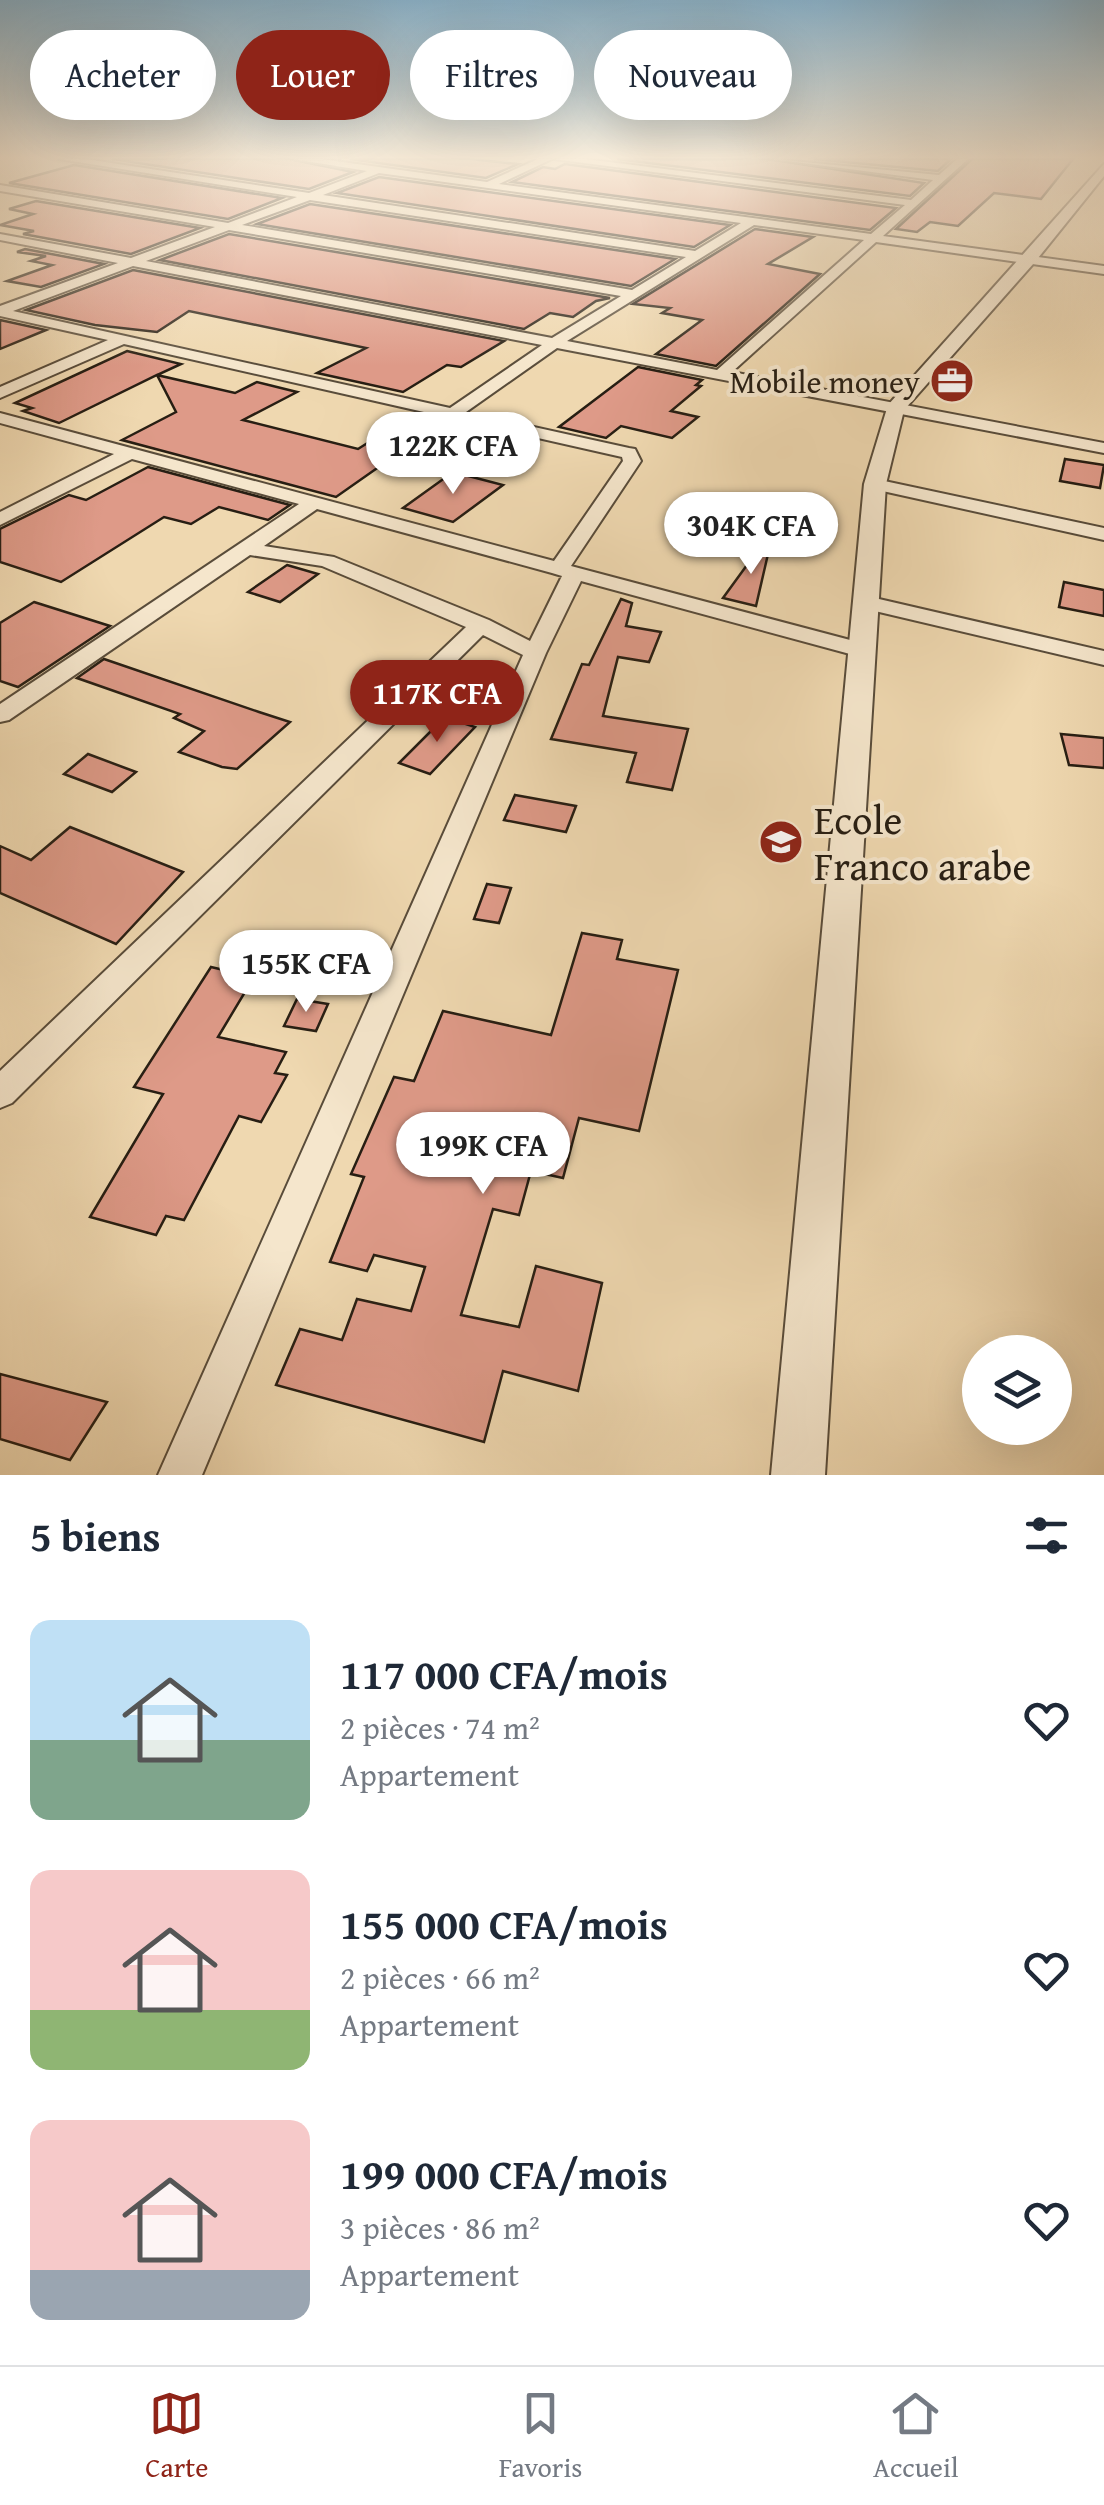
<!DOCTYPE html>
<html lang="fr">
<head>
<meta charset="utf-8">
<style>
	body { margin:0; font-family:"Gentium Book Plus",serif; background:#f6f6f7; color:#1f2937; height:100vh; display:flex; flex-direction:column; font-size:38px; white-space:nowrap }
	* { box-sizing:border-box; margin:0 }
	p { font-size:32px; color:#747a83 }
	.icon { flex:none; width:55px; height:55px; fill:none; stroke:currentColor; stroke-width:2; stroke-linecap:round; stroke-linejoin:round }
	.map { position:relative; height:1475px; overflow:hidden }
	.details { display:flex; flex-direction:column; background:#fff; flex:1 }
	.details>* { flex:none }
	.top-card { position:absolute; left:30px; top:30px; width:1045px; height:90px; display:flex; gap:20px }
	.controls { position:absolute; left:962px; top:1335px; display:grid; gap:20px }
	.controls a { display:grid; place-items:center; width:110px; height:110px; border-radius:50%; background:#fff; box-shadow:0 10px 40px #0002; font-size:50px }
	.price { position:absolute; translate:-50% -85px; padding:0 22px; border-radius:35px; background:#fff; color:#222; font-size:32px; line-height:65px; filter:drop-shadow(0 2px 5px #0008) }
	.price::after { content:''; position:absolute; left:50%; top:60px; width:30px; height:22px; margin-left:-15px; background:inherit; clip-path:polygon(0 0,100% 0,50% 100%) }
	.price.selected { background:#8f2418; color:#fff }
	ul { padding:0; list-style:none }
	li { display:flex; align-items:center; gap:30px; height:250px; padding:0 30px }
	li span { display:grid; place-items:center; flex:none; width:280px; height:200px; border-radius:20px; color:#555 }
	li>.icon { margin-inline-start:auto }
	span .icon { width:120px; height:120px; fill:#fffc; stroke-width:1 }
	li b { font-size:42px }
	h2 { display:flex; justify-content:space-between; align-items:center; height:120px; padding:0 30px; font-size:42px }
	.chip { padding:0 35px; border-radius:45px; background:#fff; box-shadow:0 10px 40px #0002; font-size:35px; line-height:90px }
	.chip.selected { background:#8f2418; color:#fff }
	.dock { display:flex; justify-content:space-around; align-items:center; height:140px; border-top:2px solid #e0e1e3; background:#fff; font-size:28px; color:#747a83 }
	.dock a { display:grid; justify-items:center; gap:5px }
	.dock .selected { color:#8f2418 }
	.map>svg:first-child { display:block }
</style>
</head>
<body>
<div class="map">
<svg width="1104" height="1475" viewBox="0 0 1104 1475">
	<rect width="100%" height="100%" fill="#efd8b0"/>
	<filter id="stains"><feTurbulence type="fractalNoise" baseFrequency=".002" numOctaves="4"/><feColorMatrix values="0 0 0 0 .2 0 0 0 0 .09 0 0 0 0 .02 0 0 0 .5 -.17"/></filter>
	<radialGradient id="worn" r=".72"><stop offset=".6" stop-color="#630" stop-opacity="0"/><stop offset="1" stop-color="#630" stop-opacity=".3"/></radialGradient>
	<!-- building -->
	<g fill="#de9a88" stroke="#271e13" stroke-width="2.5">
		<polygon points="112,159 289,159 353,172 309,189"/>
		<polygon points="350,159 470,159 518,164 486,178"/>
		<polygon points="617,159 768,159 924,183 910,196"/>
		<polygon points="814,159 951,159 938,171"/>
		<polygon points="972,159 1073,159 1041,199 994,193 958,226 930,222 917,232 896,229"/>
		<polygon points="565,164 896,208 870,230 512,182 543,167 555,169"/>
		<polygon points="74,165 282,198 228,219 9,183"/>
		<polygon points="379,177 730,225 694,247 337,193"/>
		<polygon points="36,201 200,228 131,254 23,234 34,231 0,225 33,214 9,209"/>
		<polygon points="310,204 675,259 631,286 257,224"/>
		<polygon points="755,229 813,237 768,264 820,274 716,366 656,354 702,320 662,313 670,308 633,304"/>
		<polygon points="229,234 610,298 596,301 573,317 550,313 524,329 160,260"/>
		<polygon points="25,249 104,264 41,287 7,281 52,265 31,261 46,256 17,252"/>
		<polygon points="133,270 504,341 461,367 447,365 403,392 317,373 366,348 189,311 157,332 95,325 26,310"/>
		<polygon points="0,320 46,330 0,349"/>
		<polygon points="127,351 181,364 157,375 235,393 257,382 297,392 243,420 358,449 377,437 410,445 336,497 122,440 176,412 157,375 59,423 23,411 32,408 15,403"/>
		<polygon points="638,367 702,380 696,385 701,386 671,411 698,417 672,438 621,426 606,438 559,427"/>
		<polygon points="1065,459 1104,465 1100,488 1060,481"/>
		<polygon points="148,467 290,505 268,520 219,507 191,524 164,517 61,582 0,562 0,529 69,495 86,500"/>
		<polygon points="453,472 503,485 453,522 403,508"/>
		<polygon points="774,528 756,606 723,598"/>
		<polygon points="287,565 318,574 280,602 248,592"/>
		<polygon points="1064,582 1104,590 1104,616 1059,607"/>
		<polygon points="621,599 632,603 626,626 661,632 649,662 618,657 603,716 688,729 672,790 627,782 636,753 551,739 582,664 589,665"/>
		<polygon points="34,602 110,626 18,687 0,681 0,623"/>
		<polygon points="104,659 259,712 290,722 237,769 222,767 179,752 204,731 174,718 180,714 77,678"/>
		<polygon points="445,717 475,727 430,774 399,763"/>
		<polygon points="1061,734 1104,738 1104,768 1069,765"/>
		<polygon points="88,754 136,772 112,792 64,774"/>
		<polygon points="515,795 576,806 566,832 504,820"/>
		<polygon points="70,827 183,872 116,944 0,893 0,846 31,860"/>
		<polygon points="487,884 511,888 499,923 474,919"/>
		<polygon points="582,933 622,940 617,959 678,970 639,1131 579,1118 563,1178 531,1171 519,1215 493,1209 461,1315 519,1327 536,1266 602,1283 578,1391 503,1371 484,1442 276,1385 300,1329 342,1340 357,1299 411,1311 425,1267 374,1255 367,1271 330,1262 364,1177 351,1174 394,1077 414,1081 443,1011 551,1035"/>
		<polygon points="211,967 254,977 218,1037 286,1052 275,1073 287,1075 261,1122 239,1116 184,1220 166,1216 156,1235 90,1217 163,1094 134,1087"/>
		<polygon points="297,999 328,1004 316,1031 284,1026"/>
		<polygon points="0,1374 107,1402 70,1460 0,1439"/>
	</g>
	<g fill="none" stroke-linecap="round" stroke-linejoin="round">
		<defs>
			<g id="minor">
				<path d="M59,159h26l224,34 58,-22 -74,-12h28l166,23 51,-23h14l-53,25 372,50 34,-29 -351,-46h31l326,41 22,-20 -161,-21 167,16 18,-16h11l-85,77 221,30v8l-228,-32 -144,130 372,71v10l-547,-105 -91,64 163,36 6,1 6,12 -70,105 298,79 3,5 -11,7 -280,-76 -35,72 -344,822h-44l365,-820 -40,-20 -471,468 -12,5v-37l466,-444 -144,-61 -72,-11 -241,165 -9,2v-18l299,-200 -167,-45 -132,66v-13l114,-58 -114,-31v-10l554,148 69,-100 -1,-4 -498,-113 -124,54v-11l108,-47 -108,-24v-10l118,-43 -118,-23v-6l131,24 84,-31 -215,-36v-6l228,38 69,-26zM379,173l362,50 -46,28 -372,-56zM310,200l376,57 -54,33 -390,-65zM754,225l110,15 -147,130 -150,-29zM229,230l392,66 -69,42 -406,-77zM133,266l409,79 -92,63 -437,-97zM317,509l235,64 10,3 -32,65 -41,-21 -155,-63 -70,-11z"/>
				<polygon points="875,479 1104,528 1104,540 869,488 869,480"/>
				<polygon points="866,596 1104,651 1104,665 858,607 855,602"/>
			</g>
			<polygon id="tertiary" points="1104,164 1104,176 1034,263 904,410 886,484 825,1475 771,1475 864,484 888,405"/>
		</defs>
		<!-- minor casing -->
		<use href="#minor" stroke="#594c3a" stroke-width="4"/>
		<!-- tertiary casing -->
		<use href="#tertiary" stroke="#594c3a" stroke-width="4"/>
		<!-- minor -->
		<use href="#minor" fill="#f5e6cc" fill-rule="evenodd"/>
		<!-- tertiary -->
		<use href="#tertiary" fill="#f5e6cc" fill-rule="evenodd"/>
	</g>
	<!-- sky -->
	<linearGradient id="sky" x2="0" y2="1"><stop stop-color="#89b6d2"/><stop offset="0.43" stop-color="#f8eddb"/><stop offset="1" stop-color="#f8eddb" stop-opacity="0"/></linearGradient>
	<rect width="1104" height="366" fill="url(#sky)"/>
	<!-- icons -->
	<defs>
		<symbol id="office-disc" viewBox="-11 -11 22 22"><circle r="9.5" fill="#8f2418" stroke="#f5e6cc"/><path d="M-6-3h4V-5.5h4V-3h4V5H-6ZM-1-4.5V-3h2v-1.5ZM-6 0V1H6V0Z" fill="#fff"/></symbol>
		<symbol id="school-disc" viewBox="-11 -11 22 22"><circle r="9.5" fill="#8f2418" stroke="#f5e6cc"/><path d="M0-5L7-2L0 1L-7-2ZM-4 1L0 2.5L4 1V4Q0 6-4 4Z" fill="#fff"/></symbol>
	</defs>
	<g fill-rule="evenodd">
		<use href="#office-disc" x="927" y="356" width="50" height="50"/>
		<use href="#school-disc" x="756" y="817" width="50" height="50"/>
	</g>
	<g text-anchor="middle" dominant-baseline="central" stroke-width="8" stroke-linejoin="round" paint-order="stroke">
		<!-- far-poi labels -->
		<g font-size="32" fill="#271e13" stroke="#f5e6cc" text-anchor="end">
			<text x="920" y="381">Mobile money</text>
		</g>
		<!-- poi labels -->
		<g font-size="40" fill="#271e13" stroke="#f5e6cc" text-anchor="start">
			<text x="814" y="819">Ecole<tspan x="814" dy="46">Franco arabe</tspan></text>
		</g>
	</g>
	<rect width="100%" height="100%" filter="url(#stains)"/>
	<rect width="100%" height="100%" fill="url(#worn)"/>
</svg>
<div class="controls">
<a><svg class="icon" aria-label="layers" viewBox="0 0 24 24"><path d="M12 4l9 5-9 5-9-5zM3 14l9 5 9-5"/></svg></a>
</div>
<b class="price" style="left:453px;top:497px">122K CFA</b>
<b class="price" style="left:751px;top:577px">304K CFA</b>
<b class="price selected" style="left:437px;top:745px">117K CFA</b>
<b class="price" style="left:306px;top:1015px">155K CFA</b>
<b class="price" style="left:483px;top:1197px">199K CFA</b>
<div class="top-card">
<a class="chip">Acheter</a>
<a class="chip selected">Louer</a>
<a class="chip">Filtres</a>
<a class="chip">Nouveau</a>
</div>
</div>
<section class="details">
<h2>5 biens<svg class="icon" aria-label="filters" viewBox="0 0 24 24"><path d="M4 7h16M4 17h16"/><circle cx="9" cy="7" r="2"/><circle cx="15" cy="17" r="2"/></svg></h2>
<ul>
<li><span style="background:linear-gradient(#bfe0f5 60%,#7fa58c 0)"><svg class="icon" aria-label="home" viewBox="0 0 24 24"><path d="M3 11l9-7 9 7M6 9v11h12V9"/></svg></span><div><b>117 000 CFA/mois</b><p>2 pièces · 74 m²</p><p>Appartement</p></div><svg class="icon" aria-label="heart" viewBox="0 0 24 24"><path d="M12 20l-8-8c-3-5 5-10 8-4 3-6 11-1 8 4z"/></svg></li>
<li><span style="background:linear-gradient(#f6c9c9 70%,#8fb573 0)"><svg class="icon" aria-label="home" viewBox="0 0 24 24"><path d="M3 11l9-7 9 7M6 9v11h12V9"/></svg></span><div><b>155 000 CFA/mois</b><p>2 pièces · 66 m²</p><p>Appartement</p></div><svg class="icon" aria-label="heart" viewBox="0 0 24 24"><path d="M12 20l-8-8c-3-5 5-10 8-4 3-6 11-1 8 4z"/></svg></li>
<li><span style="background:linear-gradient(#f6c9c9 75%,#9aa5b1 0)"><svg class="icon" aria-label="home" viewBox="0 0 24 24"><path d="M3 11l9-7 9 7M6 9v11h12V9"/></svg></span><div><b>199 000 CFA/mois</b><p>3 pièces · 86 m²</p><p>Appartement</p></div><svg class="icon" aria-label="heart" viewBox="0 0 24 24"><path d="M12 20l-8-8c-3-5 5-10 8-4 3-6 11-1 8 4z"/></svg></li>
</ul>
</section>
<nav class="dock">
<a class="selected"><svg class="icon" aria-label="map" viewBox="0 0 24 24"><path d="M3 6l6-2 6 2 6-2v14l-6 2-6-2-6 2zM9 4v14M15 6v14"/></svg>Carte</a>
<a><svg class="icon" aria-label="saved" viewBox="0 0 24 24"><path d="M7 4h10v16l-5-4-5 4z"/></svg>Favoris</a>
<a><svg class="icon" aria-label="home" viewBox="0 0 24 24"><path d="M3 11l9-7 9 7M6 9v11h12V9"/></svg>Accueil</a>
</nav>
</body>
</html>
